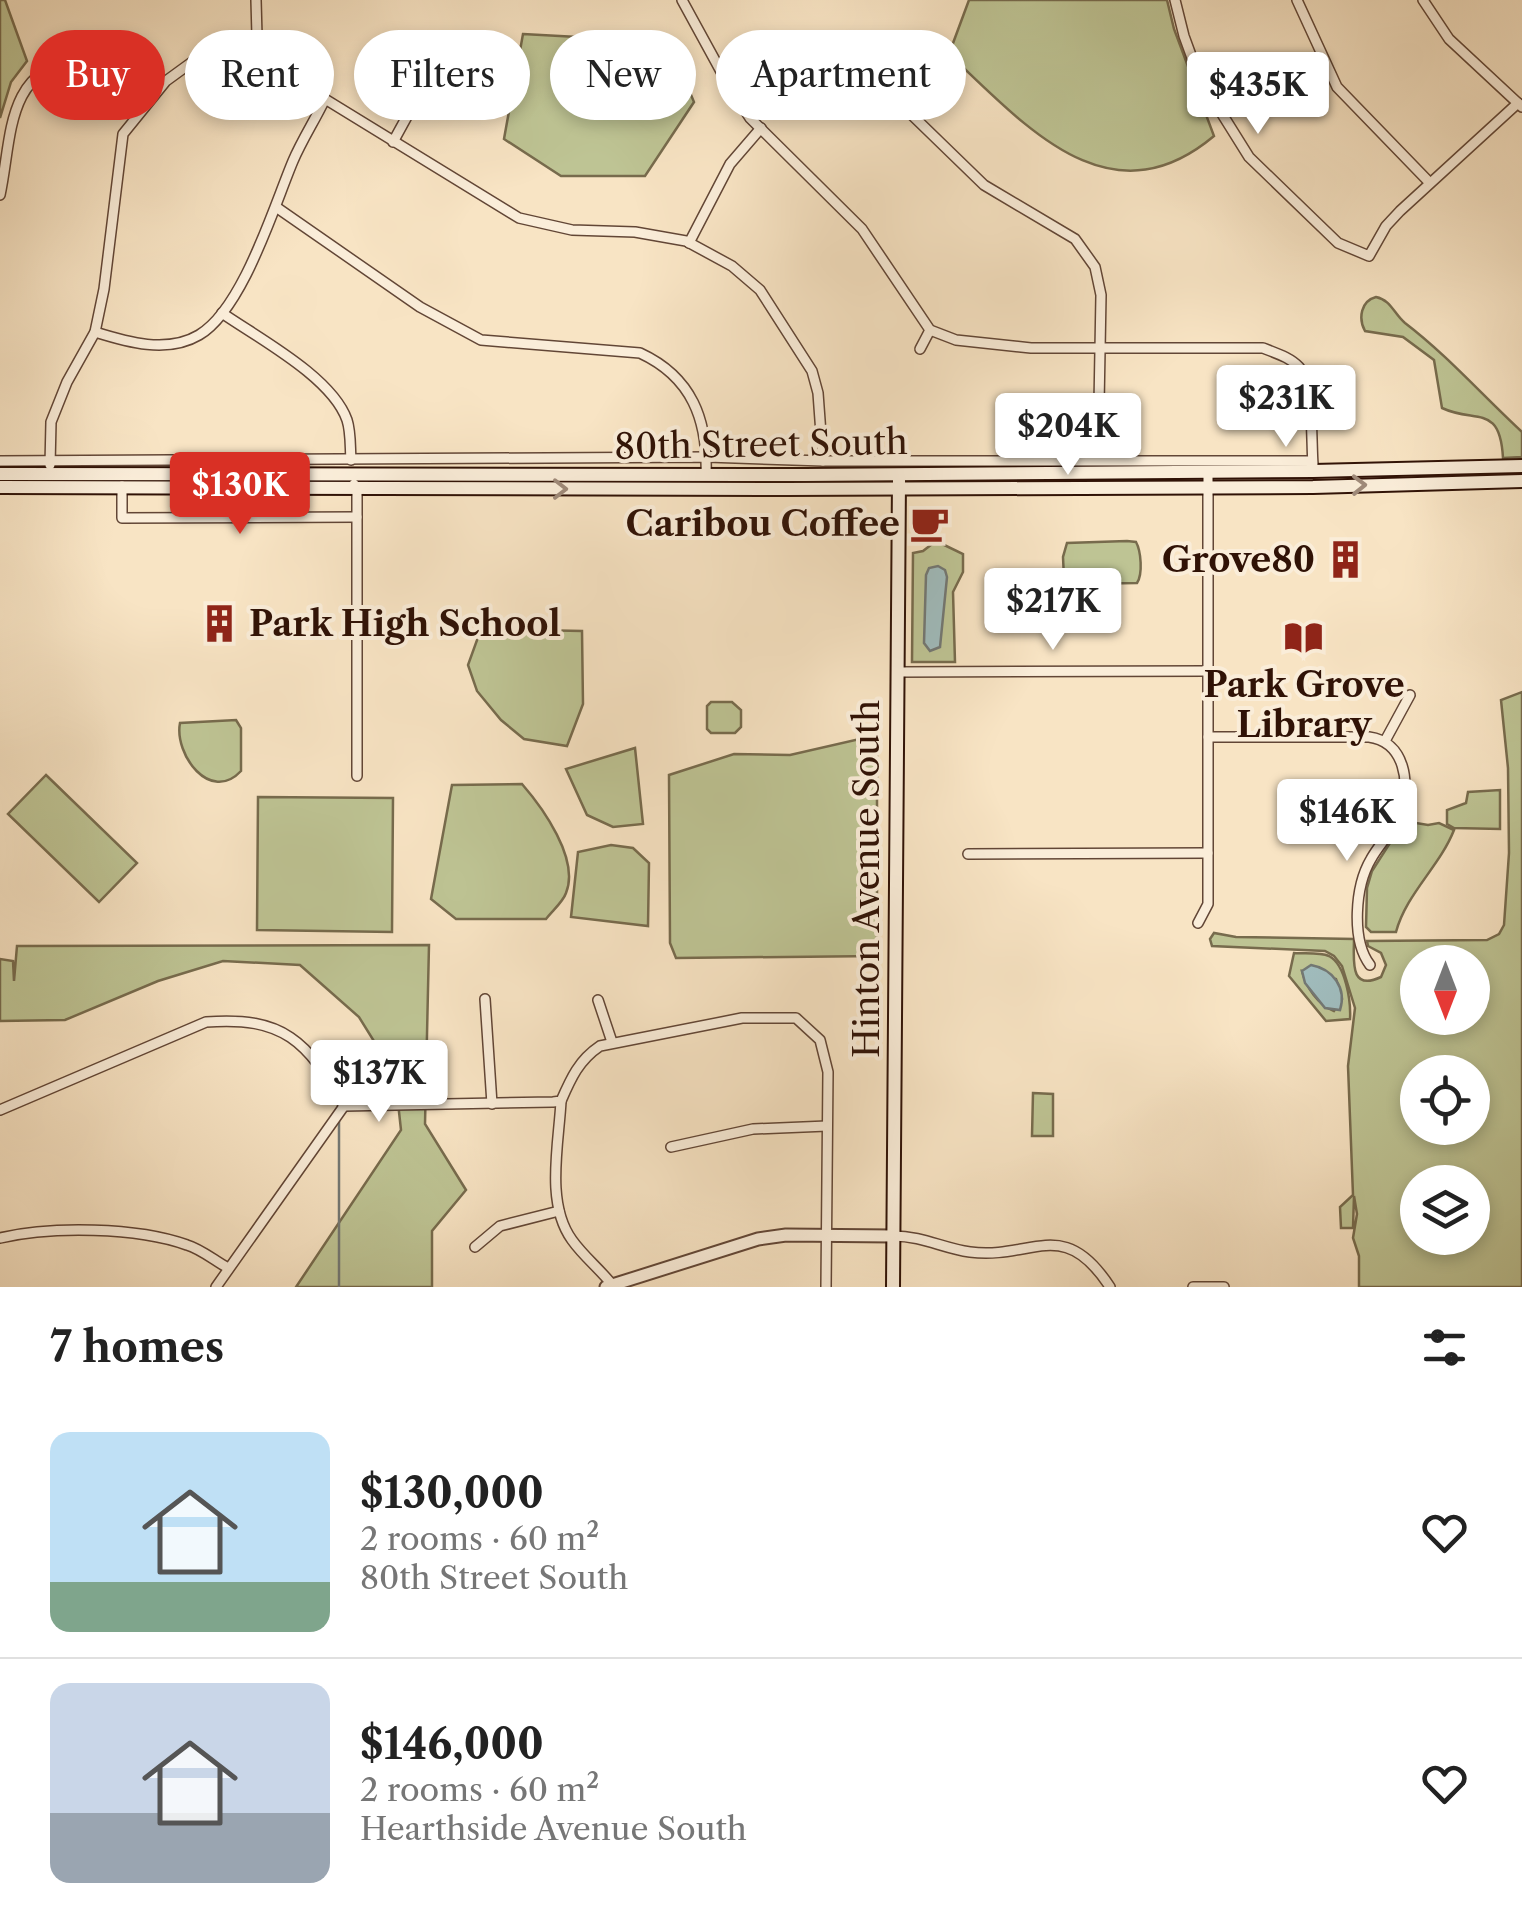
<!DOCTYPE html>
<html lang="en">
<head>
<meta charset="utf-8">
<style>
	body { margin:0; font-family:"Libre Caslon Text",serif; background:#f2f2f2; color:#222; height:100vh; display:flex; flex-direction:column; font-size:38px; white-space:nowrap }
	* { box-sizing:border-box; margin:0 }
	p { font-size:32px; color:#767676 }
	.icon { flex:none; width:55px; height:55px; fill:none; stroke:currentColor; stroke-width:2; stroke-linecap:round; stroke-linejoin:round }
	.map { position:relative; height:1287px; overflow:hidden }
	.sheet { display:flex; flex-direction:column; background:#fff; flex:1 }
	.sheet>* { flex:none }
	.guide { position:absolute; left:30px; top:30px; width:1000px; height:90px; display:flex; gap:20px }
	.needle { width:65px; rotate:180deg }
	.fabs { position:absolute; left:1400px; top:945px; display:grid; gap:20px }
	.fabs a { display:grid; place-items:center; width:90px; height:90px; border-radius:50%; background:#fff; box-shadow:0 5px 15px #0003; font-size:50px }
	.price { position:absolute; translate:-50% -85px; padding:0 22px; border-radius:10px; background:#fff; color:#222; font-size:32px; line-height:65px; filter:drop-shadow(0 2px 5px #0008) }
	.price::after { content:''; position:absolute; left:50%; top:60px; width:30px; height:22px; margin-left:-15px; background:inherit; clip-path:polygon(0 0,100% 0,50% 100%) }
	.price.active { background:#d93025; color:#fff }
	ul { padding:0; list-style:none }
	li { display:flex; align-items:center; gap:30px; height:250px; padding:0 50px }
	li+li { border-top:2px solid #e0e0e0 }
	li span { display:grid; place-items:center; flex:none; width:280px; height:200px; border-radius:20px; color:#555 }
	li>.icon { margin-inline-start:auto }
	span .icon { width:120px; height:120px; fill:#fffc; stroke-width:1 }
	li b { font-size:42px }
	h2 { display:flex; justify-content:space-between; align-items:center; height:120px; padding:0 50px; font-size:42px }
	.chip { padding:0 35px; border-radius:45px; background:#fff; box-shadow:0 5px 15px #0003; font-size:35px; line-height:90px }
	.chip.active { background:#d93025; color:#fff }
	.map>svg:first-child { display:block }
</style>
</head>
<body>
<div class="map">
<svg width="1522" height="1287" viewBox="0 0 1522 1287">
	<rect width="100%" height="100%" fill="#f8e4c4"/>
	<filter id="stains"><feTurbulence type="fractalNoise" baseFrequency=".002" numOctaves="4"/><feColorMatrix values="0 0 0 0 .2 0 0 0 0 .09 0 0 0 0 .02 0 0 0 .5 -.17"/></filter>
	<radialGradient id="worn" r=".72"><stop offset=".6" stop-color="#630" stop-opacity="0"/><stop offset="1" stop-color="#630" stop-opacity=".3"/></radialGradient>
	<!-- green -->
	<g fill="#bec494" stroke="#776b4d" stroke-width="2.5" fill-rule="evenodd">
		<polygon points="0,0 5,0 27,61 11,82 0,118"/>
		<path d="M969,0h198l7,29 40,107c-105,88 -189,-11 -265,-82z"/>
		<polygon points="523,34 669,42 694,102 645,176 561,176 504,139"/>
		<path d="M1376,297c15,3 18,17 29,26 42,32 78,73 117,109v25l-19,1c-3,-55 -27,-34 -61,-50l-8,-48 -31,-23 -38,-6c-7,-13 -4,-30 11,-34z"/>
		<polygon points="936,541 963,554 963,572 953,592 955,662 912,662 913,553 923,551"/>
		<path d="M1127,541l9,1c5,9 7,32 1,41l-61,1 -12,-5 -1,-22 4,-14z"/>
		<polygon points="481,629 582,631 583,704 567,746 524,739 501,720 477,691 468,665"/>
		<path d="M1522,692v595h-163v-31l-6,-18 4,-24 -3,-18 -1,32h-12l-1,-21 13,-12 -5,-129 7,-58 -13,-42 -8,-10 -9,-5 -113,-5 -2,-7 4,-6 22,4 118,2c0,21 -5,53 27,38l5,-12 -5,-12 -13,-7 -1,-5 120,-1 12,-6 5,-9 5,-72 -1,-85 -7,-68zM1418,962h54v56h-54zM1472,1072v56h-54v-56zM1418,1182h54v56h-54z"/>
		<polygon points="711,702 732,702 741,710 741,727 735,733 711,733 707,729 707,706"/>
		<path d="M236,720l5,8v43c-31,33 -67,-17 -61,-48z"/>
		<polygon points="877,735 877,956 676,958 670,943 669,775 734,754 790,755"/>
		<polygon points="635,748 643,824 613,827 587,815 566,769"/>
		<polygon points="46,775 137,863 99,902 8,814"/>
		<path d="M522,784c20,23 58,75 44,109 -3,9 -14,18 -20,26h-90l-25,-20 21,-114z"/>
		<polygon points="1500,790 1500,829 1454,828 1447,824 1447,810 1466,803 1468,792"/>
		<polygon points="258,797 393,798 392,932 257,930"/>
		<path d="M1404,821l24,4 11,-2 15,7c-14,36 -48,64 -58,102h-25l-5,-5 1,-39 5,-17z"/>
		<polygon points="611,845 633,848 649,863 648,926 571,917 578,852"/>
		<polygon points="429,945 425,1124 466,1190 432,1231 432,1287 296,1287 401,1130 395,1075 359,1017 300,965 223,961 158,981 65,1020 0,1021 0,959 13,961 14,981 17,946"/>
		<path d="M1294,953c10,1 26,-1 35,3 17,9 22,46 21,63l-24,2 -37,-45zM1302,971l34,8 6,20 -8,12c-16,-6 -28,-24 -32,-40z"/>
		<polygon points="1033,1093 1053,1094 1053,1136 1032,1136"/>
	</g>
	<!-- water -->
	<g fill="#a0bcbd" stroke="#737874" stroke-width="2.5">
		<polygon points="938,566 945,570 947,577 940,647 930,651 924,643 926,575 929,568"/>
		<path d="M1311,965c22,4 36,23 29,45l-15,-2 -20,-25 -3,-12z"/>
	</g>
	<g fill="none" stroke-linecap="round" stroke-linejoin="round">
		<!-- stream -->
		<polyline stroke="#737874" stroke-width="2.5" points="339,1287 339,1119"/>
		<defs>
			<g id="minor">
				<polyline points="256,0 257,36"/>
				<path d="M682,0l47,86 21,32 112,111 68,101 26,10 75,8h232c12,5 27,9 36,19 15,17 12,74 14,97"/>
				<polyline points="1175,0 1184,36 1199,77 1249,157 1338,243 1369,256 1386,226 1400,211 1518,103"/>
				<polyline points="1297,0 1337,87 1429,182"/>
				<polyline points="1423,0 1449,39 1522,107"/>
				<polyline points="257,36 292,74 325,99 519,218 572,230 635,232 686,241 732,266 760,290 812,371 818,393 823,461"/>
				<polyline points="729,86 774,54 788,48 805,43 846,51 984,185 1075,239 1095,267 1101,295 1098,459"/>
				<polyline points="393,142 433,69"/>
				<path d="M0,195c12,-55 5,-125 76,-135 9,-2 22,-6 31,-4 17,4 37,24 52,33"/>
				<path d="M276,207l144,100 61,33 159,13c52,24 68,67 66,122"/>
				<polyline points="689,243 730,164 761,128"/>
				<path d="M222,313c36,25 110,64 125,107 4,12 3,27 4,40"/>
				<path d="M95,332c32,10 72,22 104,3 44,-26 75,-129 94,-174 9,-21 22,-41 32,-62"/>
				<polyline points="920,349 930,330"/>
				<polyline points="0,461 707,457 823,461 1312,461"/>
				<polyline points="50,465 51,422 67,382 95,332 104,289 123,134 166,81 199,57 257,36"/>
				<polyline points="354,484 357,489 357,776"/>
				<polyline points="122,486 122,518 357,517"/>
				<polyline points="898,672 1208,671"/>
				<path d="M1208,737h161c36,5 42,46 31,76 -6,17 -20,30 -29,46 -16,27 -20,81 -1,106"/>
				<polyline points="1385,741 1410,695"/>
				<polyline points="968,854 1208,853"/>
				<polyline points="1198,923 1208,904 1208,472"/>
				<polyline points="485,999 492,1104"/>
				<polyline points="598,1000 612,1042"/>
				<path d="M561,1101c-2,42 -16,102 11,139 12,17 29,30 42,47"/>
				<path d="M0,1110l206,-88c77,-6 102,19 138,84l209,-4 8,-1c10,-23 18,-41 39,-55l142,-28h54l24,22 8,32 -2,215"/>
				<polyline points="671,1147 753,1129 827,1126"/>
				<path d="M893,1236c30,0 49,12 77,16 63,8 93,-37 140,35"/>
				<path d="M0,1238c51,-12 137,-11 187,7 14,4 28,16 41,23"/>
				<polyline points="475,1247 500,1226 559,1211"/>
				<polyline points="216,1287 344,1106"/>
				<polyline points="1193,1287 1224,1287"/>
			</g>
			<polyline id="tertiary" points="606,1287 758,1239 786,1235 893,1236"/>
			<g id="secondary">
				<polyline points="0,474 805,475 1313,471 1522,466"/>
				<polyline points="0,487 788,489 1313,487 1522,481"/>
				<polyline points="893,1287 899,480"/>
			</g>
		</defs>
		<!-- minor casing -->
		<use href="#minor" stroke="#624636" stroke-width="12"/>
		<!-- tertiary casing -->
		<use href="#tertiary" stroke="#624636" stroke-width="15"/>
		<!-- secondary casing -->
		<use href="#secondary" stroke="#301206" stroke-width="16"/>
		<!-- minor -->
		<use href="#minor" stroke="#faedd9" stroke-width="9"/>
		<!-- tertiary -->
		<use href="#tertiary" stroke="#faedd9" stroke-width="11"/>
		<!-- secondary -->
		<use href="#secondary" stroke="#faedd9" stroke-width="12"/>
	</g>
	<!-- one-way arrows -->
	<defs><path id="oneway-chevron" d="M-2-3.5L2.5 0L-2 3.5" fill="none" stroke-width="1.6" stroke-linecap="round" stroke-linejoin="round" transform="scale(2.5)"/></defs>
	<g stroke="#9f8a7a">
		<use href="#oneway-chevron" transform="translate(1359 485) rotate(-1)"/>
		<use href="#oneway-chevron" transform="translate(560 489)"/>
	</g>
	<!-- icons -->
	<defs>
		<symbol id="cafe-bare" viewBox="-9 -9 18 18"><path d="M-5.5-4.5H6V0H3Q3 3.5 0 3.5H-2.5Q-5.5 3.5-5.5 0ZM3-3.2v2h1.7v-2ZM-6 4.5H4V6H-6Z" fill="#8f2418" stroke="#faedd9" stroke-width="2.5" paint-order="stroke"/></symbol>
		<symbol id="building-bare" viewBox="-9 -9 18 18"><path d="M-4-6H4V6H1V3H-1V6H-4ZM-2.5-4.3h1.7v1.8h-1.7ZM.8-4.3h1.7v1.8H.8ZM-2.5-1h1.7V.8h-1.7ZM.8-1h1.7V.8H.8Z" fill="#8f2418" stroke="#faedd9" stroke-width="2.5" paint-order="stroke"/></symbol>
		<symbol id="library-bare" viewBox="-9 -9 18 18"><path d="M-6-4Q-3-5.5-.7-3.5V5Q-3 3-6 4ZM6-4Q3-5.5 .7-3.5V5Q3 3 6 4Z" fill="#8f2418" stroke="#faedd9" stroke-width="2.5" paint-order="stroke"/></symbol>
	</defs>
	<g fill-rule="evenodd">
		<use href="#cafe-bare" x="902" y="496" width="55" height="55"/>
		<use href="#building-bare" x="1318" y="532" width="55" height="55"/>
		<use href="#building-bare" x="192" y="596" width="55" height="55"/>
		<use href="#library-bare" x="1276" y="610" width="55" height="55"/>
	</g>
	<g text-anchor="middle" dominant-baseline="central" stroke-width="8" stroke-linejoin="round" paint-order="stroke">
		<!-- street labels -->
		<g font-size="35" fill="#301206" stroke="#faedd9">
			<text transform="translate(761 444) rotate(-1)">80th Street South</text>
			<text transform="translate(866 879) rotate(-90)">Hinton Avenue South</text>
		</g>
		<!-- poi labels -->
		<g font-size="35" font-weight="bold" fill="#301206" stroke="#faedd9" text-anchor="end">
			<text x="900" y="523">Caribou Coffee</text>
			<text x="1315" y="559">Grove80</text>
			<text x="249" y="623" text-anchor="start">Park High School</text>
			<text x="1304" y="684" text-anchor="middle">Park Grove<tspan x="1304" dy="40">Library</tspan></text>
		</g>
	</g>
	<rect width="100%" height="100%" filter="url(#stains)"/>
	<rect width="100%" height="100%" fill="url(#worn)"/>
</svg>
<div class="fabs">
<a><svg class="needle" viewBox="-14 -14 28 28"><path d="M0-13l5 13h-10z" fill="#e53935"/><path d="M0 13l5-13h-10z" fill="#767676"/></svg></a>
<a><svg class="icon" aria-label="locate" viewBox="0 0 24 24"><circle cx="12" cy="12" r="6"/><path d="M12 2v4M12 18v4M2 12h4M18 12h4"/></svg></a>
<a><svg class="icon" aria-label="layers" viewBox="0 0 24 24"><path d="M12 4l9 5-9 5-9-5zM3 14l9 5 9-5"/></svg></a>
</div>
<b class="price" style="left:1258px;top:137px">$435K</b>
<b class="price" style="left:1286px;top:450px">$231K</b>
<b class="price" style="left:1068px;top:478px">$204K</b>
<b class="price active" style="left:240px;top:537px">$130K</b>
<b class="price" style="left:1053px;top:653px">$217K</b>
<b class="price" style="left:1347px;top:864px">$146K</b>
<b class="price" style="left:379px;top:1125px">$137K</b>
<div class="guide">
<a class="chip active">Buy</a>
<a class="chip">Rent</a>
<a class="chip">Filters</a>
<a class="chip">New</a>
<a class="chip">Apartment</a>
</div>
</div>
<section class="sheet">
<h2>7 homes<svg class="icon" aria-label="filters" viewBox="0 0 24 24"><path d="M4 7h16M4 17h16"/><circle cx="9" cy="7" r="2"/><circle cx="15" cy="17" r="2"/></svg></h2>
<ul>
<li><span style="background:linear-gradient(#bfe0f5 75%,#7fa58c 0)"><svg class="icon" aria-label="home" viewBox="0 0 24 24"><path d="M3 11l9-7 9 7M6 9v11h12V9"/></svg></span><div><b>$130,000</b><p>2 rooms · 60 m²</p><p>80th Street South</p></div><svg class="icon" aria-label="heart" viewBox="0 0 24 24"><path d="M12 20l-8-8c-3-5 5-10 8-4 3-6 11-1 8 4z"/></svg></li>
<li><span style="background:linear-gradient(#c9d6e8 65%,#9aa5b1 0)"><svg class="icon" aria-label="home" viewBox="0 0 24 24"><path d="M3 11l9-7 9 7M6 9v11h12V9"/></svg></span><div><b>$146,000</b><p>2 rooms · 60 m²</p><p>Hearthside Avenue South</p></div><svg class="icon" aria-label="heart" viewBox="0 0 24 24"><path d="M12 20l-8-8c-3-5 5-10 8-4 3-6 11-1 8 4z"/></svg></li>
</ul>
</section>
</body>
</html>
